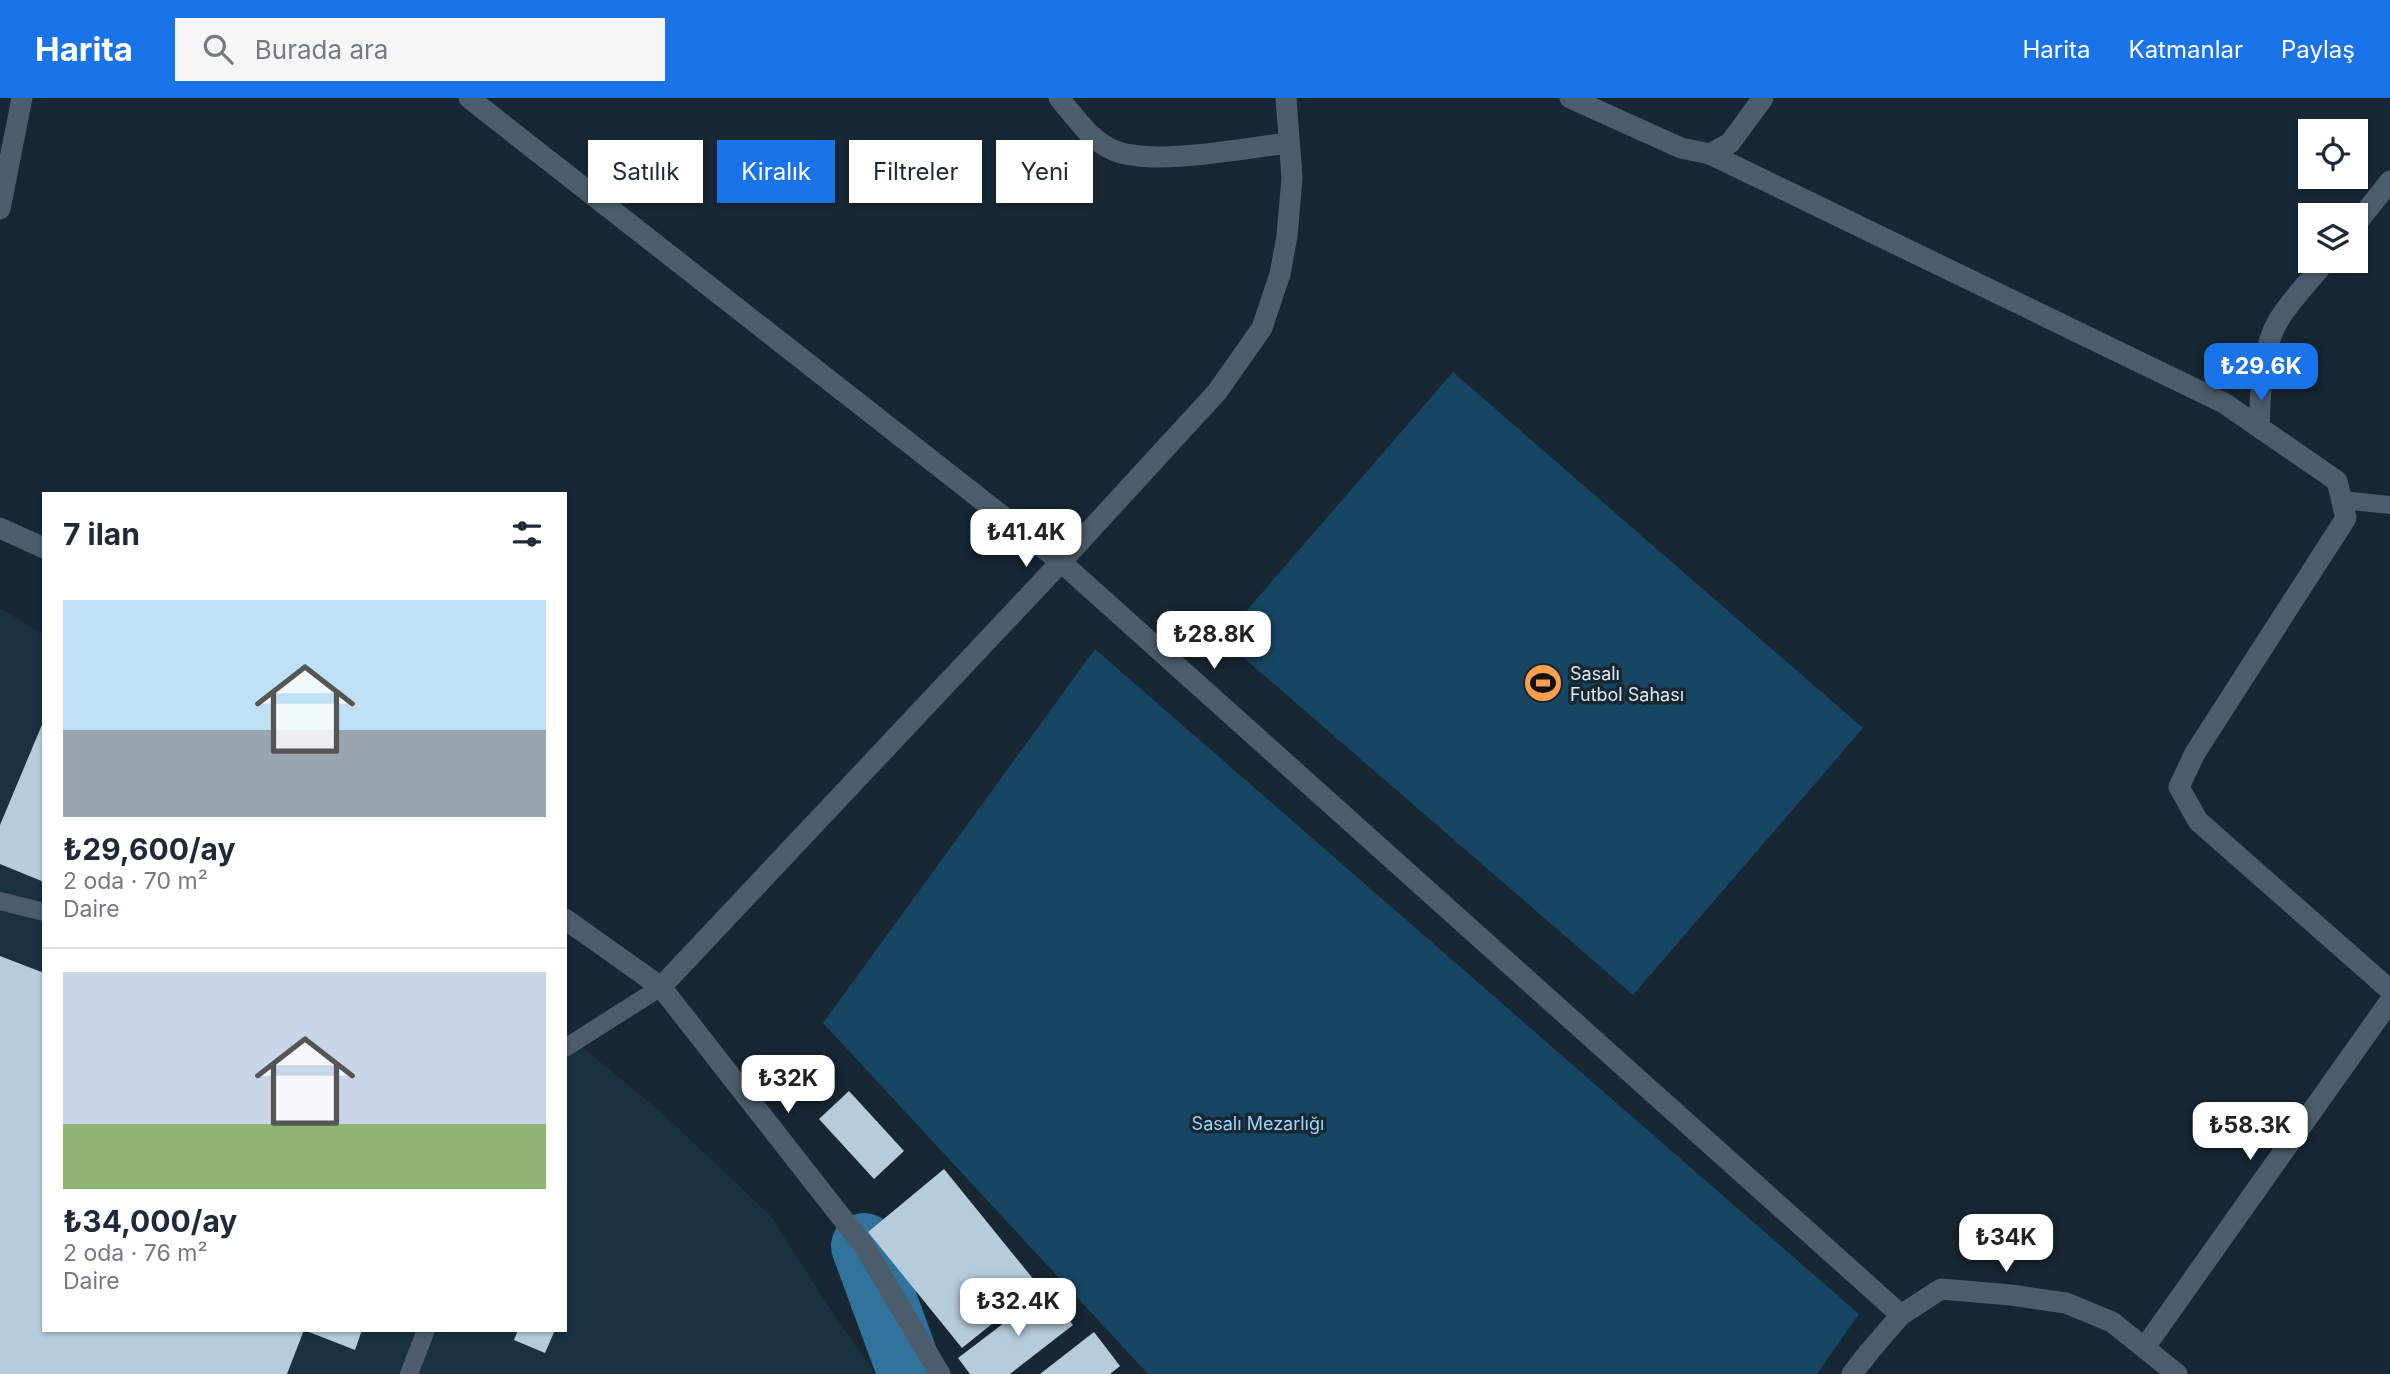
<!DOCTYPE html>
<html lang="tr">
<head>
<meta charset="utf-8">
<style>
	body { margin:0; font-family:Inter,sans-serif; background:#f6f6f7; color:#1f2937; height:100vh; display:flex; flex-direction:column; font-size:26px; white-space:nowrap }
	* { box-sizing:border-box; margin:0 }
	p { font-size:23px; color:#747a83 }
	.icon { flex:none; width:38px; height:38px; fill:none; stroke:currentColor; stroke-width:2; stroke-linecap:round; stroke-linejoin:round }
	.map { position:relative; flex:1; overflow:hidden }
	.panel { position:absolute; left:42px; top:394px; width:525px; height:840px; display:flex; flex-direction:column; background:#fff; border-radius:0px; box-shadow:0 2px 5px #0004 }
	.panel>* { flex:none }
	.hud { position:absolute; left:588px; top:42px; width:665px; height:63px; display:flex; gap:14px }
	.buttons { position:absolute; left:2298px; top:21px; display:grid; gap:14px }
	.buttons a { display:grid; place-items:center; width:70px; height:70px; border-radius:0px; background:#fff; box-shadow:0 2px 5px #0004; font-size:35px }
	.price { position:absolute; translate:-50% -60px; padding:0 16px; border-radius:14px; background:#fff; color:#222; font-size:23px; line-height:46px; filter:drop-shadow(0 2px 4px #0008) }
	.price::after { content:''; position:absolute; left:50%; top:42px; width:21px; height:16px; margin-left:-10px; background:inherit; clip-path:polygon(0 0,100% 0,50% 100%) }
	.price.on { background:#1a73e8; color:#fff }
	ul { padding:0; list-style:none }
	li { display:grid; align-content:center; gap:14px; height:371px; padding:0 21px }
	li+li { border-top:2px solid #e0e1e3 }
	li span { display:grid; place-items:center; height:217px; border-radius:0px; color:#555 }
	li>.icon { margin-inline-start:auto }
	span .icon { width:126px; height:126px; fill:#fffc; stroke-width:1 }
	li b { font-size:30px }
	h2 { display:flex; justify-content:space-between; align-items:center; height:84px; padding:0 21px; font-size:30px }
	.tag { padding:0 24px; border-radius:0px; background:#fff; box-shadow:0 2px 5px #0004; font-size:24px; line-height:63px }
	.tag.on { background:#1a73e8; color:#fff }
	header { display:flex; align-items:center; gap:42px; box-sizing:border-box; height:98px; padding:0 35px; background:#1a73e8; color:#fff }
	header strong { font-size:33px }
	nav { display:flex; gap:38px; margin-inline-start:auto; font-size:24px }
	.search { width:490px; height:63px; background:#f6f6f7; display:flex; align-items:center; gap:18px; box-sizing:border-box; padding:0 24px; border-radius:0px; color:#747a83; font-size:26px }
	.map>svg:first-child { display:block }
</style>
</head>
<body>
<header>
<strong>Harita</strong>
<div class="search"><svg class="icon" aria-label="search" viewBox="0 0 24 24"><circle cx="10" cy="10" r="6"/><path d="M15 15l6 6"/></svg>Burada ara</div>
<nav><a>Harita</a><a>Katmanlar</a><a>Paylaş</a></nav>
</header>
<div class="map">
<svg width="2390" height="1276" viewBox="0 0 2390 1276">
	<rect width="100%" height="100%" fill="#172733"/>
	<!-- built -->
	<polygon fill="#1a3140" points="0,510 44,537 44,1232 565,1232 565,935 660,1013 771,1118 827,1206 875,1276 0,1276"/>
	<!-- green -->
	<g fill="#174662">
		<polygon points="1453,274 1863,630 1633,897 1222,541"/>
		<polygon points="1095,551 1859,1216 1817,1276 1148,1276 823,925"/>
	</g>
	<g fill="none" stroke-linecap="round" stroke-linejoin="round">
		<!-- river -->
		<polyline stroke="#32739c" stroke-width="66" points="864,1148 911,1276"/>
	</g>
	<!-- building -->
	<g fill="#b7ccdb">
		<polygon points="44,622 44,784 0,766 0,727"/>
		<polygon points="0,858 44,875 44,1232 362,1232 355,1252 304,1232 287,1276 0,1276"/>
		<polygon points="849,993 904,1053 874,1081 819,1021"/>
		<polygon points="944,1071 1039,1188 962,1250 868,1134"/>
		<polygon points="1047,1192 1073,1227 1010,1276 970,1276 958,1260"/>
		<polygon points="518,1232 555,1232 545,1255 514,1242"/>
		<polygon points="1094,1234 1120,1268 1110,1276 1040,1276"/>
	</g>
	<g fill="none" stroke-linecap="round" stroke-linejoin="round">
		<!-- lane -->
		<g stroke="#4c5e6b" stroke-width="18">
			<polyline points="2342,402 2390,407"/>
			<polyline points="0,803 44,814"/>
			<polyline points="565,950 661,889"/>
			<polyline points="409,1276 426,1232"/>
		</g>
		<!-- street -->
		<g stroke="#4c5e6b" stroke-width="21">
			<polyline points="469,0 1061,464 1901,1217"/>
			<path d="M1059,0c15,18 32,43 54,52 39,17 132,-2 176,-7"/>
			<polyline points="1570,0 1681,50 1710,56 2224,305 2337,383 2346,420 2195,655 2179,689 2198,723 2390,892"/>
			<polyline points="1710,56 1730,45 1763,0"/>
			<polyline points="0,111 22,0"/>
			<polyline points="2356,126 2390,83"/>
			<path d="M2259,329c2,-36 1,-74 19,-106 12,-20 33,-42 48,-60"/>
			<polyline points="0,430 44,450"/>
			<polyline points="565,821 661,889 864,1148 940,1276"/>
			<polyline points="661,889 1061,464 1217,294 1262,230 1280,176 1287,138 1292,80 1286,0"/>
			<polyline points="2145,1249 2390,903"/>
			<polyline points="1852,1276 1869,1254 1901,1217 1941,1191 2011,1197 2066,1205 2112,1224 2177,1276"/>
		</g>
	</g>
	<!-- icons -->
	<defs>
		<symbol id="stadium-disc" viewBox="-11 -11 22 22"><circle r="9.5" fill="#fa9f4f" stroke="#172733"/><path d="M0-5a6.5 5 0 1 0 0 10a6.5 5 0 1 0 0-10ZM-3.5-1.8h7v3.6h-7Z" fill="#111"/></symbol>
	</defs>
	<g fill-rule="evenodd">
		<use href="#stadium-disc" x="1521" y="563" width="44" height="44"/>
	</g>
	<g text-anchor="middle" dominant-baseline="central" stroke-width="7" stroke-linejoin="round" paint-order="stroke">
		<!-- poi labels -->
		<g font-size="18" fill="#e1ebf3" stroke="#172733" text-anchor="start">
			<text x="1570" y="575">Sasalı<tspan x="1570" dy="21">Futbol Sahası</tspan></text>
		</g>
		<!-- park labels -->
		<g font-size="18" fill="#a1d4f8" stroke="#172733">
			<text x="1258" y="1025">Sasalı Mezarlığı</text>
		</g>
	</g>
</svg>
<div class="buttons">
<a><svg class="icon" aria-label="locate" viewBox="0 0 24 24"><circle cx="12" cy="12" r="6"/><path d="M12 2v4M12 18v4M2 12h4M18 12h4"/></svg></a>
<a><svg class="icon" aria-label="layers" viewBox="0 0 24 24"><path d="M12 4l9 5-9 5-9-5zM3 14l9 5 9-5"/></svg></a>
</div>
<b class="price on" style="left:2261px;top:305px">₺29.6K</b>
<b class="price" style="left:1026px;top:471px">₺41.4K</b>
<b class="price" style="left:1214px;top:573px">₺28.8K</b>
<b class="price" style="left:788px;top:1017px">₺32K</b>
<b class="price" style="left:2250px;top:1064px">₺58.3K</b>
<b class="price" style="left:2006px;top:1176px">₺34K</b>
<b class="price" style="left:1018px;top:1240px">₺32.4K</b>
<div class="hud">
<a class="tag">Satılık</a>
<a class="tag on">Kiralık</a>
<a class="tag">Filtreler</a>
<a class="tag">Yeni</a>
</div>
<section class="panel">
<h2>7 ilan<svg class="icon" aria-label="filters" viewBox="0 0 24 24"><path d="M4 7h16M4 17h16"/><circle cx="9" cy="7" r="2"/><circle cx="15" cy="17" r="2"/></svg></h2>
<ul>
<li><span style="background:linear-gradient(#bfe0f5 60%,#9aa5b1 0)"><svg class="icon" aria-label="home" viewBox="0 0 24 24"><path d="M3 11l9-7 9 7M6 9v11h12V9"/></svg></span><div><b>₺29,600/ay</b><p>2 oda · 70 m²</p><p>Daire</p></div></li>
<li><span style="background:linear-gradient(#c9d6e8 70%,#8fb573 0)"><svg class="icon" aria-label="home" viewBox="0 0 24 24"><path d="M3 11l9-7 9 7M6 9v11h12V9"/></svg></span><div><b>₺34,000/ay</b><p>2 oda · 76 m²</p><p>Daire</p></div></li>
</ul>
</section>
</div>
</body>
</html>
